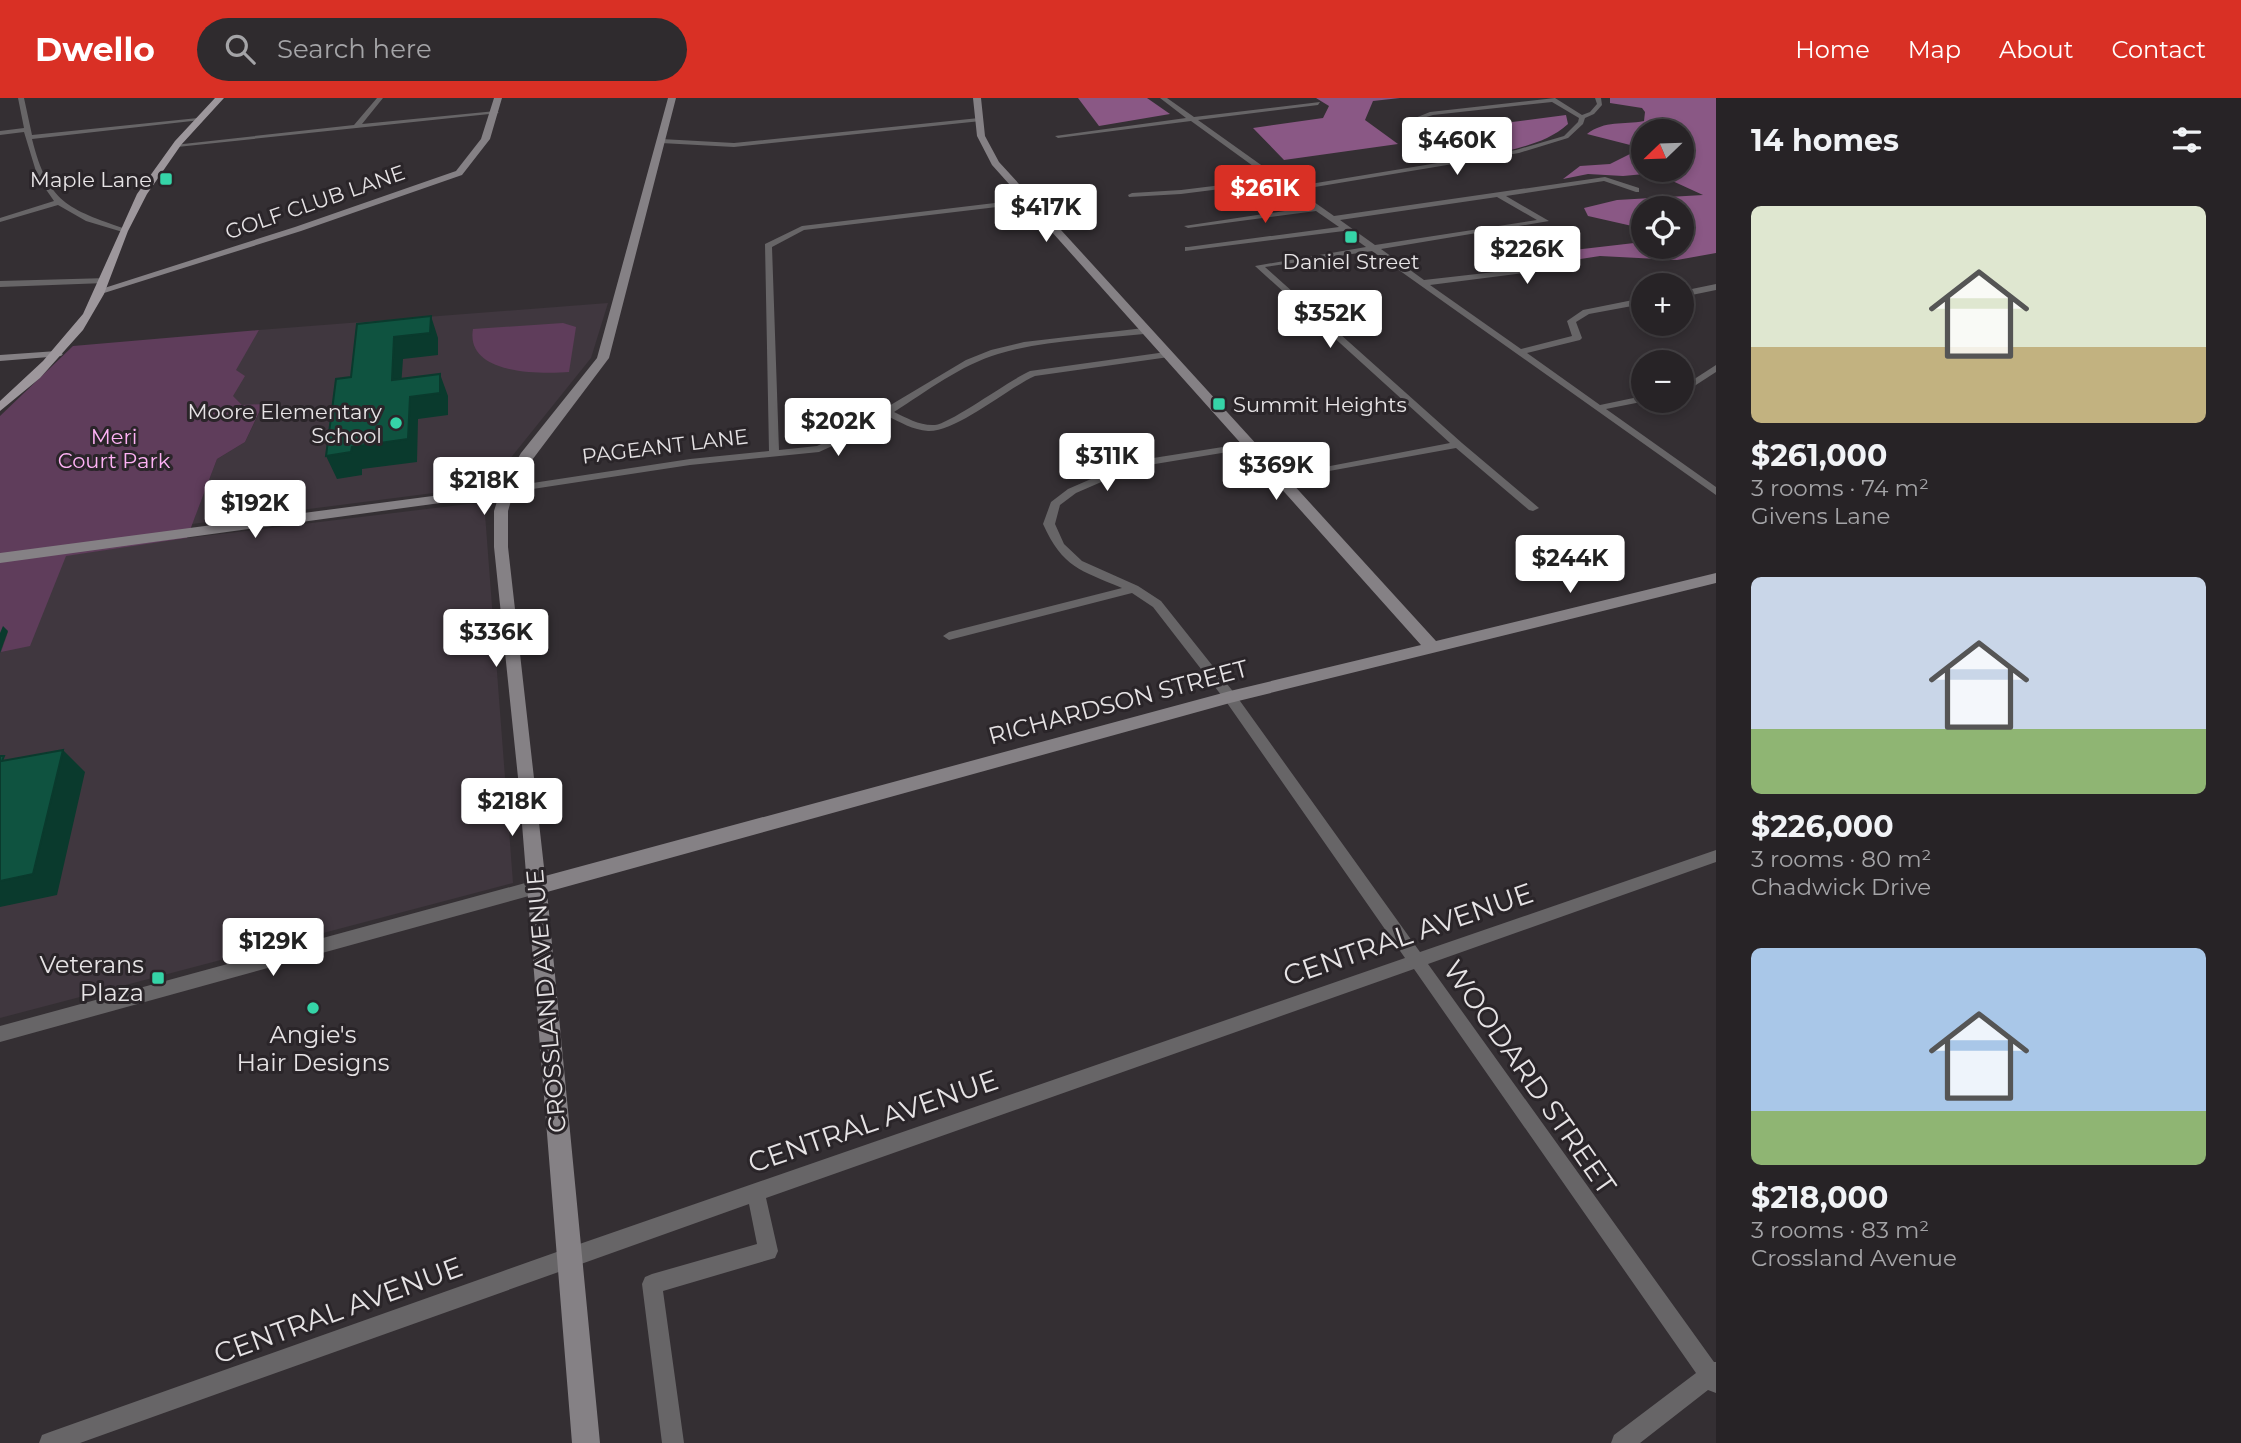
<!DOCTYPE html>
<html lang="en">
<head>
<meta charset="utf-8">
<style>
	body { margin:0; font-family:Montserrat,sans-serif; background:#2f2b2e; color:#f1f3f6; height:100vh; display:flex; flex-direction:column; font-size:26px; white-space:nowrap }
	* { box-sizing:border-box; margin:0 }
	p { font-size:23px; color:#a4a4a7 }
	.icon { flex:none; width:38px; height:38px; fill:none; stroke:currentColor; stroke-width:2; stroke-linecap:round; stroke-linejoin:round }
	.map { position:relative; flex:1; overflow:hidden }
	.side { display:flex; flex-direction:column; background:#272326; width:525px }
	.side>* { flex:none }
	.needle { width:46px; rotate:247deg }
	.controls { position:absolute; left:1631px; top:21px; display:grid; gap:14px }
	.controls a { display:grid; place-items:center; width:63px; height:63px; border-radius:50%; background:#272326; box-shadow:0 4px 10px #0003,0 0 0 2px #434043; font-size:35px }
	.price { position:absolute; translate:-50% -60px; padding:0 16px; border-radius:7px; background:#fff; color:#222; font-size:23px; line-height:46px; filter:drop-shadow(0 2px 4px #0008) }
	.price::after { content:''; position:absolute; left:50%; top:42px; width:21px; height:16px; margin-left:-10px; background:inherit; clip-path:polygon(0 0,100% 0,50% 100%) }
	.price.active { background:#d93025; color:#fff }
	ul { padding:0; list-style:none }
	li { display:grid; align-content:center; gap:14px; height:371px; padding:0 35px }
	li span { display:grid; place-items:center; height:217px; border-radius:10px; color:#555 }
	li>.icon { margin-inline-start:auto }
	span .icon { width:126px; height:126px; fill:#fffc; stroke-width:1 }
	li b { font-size:30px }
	h2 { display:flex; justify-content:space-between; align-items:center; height:84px; padding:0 35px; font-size:30px }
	header { display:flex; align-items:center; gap:42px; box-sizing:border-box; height:98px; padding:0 35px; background:#d93025; color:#fff }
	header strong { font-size:33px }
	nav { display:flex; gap:38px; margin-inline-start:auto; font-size:24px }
	.search { width:490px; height:63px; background:#2f2b2e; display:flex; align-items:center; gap:18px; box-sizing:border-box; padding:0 24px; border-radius:38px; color:#a4a4a7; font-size:26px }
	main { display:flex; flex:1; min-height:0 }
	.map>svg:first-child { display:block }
</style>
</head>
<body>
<header>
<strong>Dwello</strong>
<div class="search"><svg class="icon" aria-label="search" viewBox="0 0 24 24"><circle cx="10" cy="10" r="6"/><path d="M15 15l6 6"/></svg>Search here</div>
<nav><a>Home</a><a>Map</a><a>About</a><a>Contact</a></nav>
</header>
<main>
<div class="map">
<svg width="1716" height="1345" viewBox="0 0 1716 1345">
	<rect width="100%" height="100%" fill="#342f33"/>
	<!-- built -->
	<g fill="#40373f">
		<polygon points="608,205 591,260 488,388 192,426 217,361 245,344 263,307 242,307 232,298 235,272 259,232"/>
		<polygon points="468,406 480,406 485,416 513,785 0,920 0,467 187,440"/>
	</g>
	<!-- green -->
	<g fill="#5f3d5b">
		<path d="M563,225l13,4 -7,45c-29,2 -104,3 -96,-43z"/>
		<polygon points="259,232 236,272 245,278 233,298 242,307 263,306 245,344 217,361 187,440 66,458 30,548 1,554 8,534 0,535 0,318 73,248"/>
	</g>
	<!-- forest -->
	<g fill="#8a5885" fill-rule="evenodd">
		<polygon points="1078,0 1147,0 1170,16 1099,28"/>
		<polygon points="1316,0 1400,0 1373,3 1365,22 1398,46 1284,62 1253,30 1323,20 1329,8"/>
		<path d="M1610,0h106v155l-39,7 -77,-4 -26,4 -9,-9 78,-9v5h39v-39h-39v29l-2,-9 -53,-12 -4,-8 33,-8 86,-5 -48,-22 -32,3 -35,-2 -25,5 17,-13 30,-2 32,-16 -55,-14c18,-14 36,-9 57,-13l1,-9 -3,-4 -32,-5zM1643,33h39v39h-39z"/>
		<path d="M1566,17l2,9c-18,16 -38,21 -61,27l-34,-24z"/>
	</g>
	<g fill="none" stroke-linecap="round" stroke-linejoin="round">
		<!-- street -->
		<g fill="#676567" fill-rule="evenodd">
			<path d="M18,0h6l8,37 166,-17 3,2 -169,19c16,64 36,70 94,90v4l-40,-12 -28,-16 -58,17v-4l54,-17 -16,-23 -14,-46 -24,3v-4l24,-3z"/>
			<polygon points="377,0 383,0 362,26 496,13 499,15 177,49 174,47 354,27"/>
			<path d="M1160,0h7l27,19 126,-15 -2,3 -120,15 94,67 188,-31 -65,-38 15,-6 125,-14 27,17 8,-3 7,-8 -2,-6h6l1,7 -8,9 -9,4 -2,6 -15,14 -49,15 -222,37 37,26 271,-39 34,11v4h-3l-32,-11 -98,15 43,25 -168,28 43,31 97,-11 16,-8 14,2 1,5 -4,2 -118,15 91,64 51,-13 -5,-15 16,-11 60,-12v6l-54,10 -13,8 6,16 -2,2 -53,13 73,52 43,-9v5h3l-40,8 110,78v8l-344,-244 -107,16 197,176 77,65 -6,3 -4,-1 -73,-62 -182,33 -1,-2 5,-3 172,-33 -195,-177 111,-19 -22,-16 -159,20v-4h3l151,-20 -23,-16 -128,17 -4,-2 127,-19 -35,-25 -95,12 -52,3 -1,-2 4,-2 49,-3 90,-11 -80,-58 -133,17 -3,-2 131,-18zM1552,4l27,16 -1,4 -14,14 -48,14 -29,5 -64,-37 10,-3zM1497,99l40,23 -162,25 -35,-25z"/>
			<polygon points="979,20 981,23 734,49 661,45 658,43 661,41 734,45"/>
			<path d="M1028,101h3v4l-227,27 -32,17 7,203 38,-4 25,-12 124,-74 25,-10 33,-8 120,-14 4,3 -4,3c-48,5 -99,6 -146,20 -37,11 -71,37 -104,58 13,6 26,14 41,13 16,-2 73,-44 95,-54l136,-19 5,3 -2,2 -134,19c-29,13 -78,56 -107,55 -15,-1 -28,-9 -41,-15l-37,22 -31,14 -129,13 -184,28 -5,-3 5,-3 184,-28 79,-8 -4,-207 37,-18z"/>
			<polygon points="108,180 108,184 105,185 0,189 0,183"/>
			<polygon points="1716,186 1716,192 1682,199 1682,193"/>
			<polygon points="1716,267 1716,274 1682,296 1682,289"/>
			<path d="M1248,345l4,1v4l-103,17 -27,8 -46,20 -16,12 -5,19 9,20 18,17 56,25 23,15 74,93 185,258 296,-102v12l-288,102 286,398h2v31l-8,-3 -68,53h-29l3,-8 82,-62 -282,-404 -648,229 12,53 -3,7 -112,33 21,152h-22l-20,-159 3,-7 7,-3 105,-30 -8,-40 -669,239h-41l3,-8 8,-3 518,-184 837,-290 -180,-258 -72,-93 -21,-14 -183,47 -6,-4 6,-4 173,-44c-42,-18 -59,-20 -79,-64l8,-22 17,-13 46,-20 33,-10z"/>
			<polygon points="536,782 541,784 544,789 541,794 536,796 0,944 0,928"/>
		</g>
		<!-- secondary -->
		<g fill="#858185" fill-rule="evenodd">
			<polygon points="494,0 502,0 490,41 462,77 301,133 104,195 95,193 295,129 456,73 481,41"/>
			<polygon points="668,0 676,0 609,260 517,382 508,413 508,449 545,778 1230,593 1421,547 992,67 977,38 973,0 981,0 985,38 999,64 1436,543 1716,475 1716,485 1230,605 547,794 600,1345 572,1345 519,689 494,449 494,413 499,397 0,465 0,455 501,389 521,355 597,260"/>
			<polygon points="57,253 63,256 61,258 0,263 0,257"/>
		</g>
		<!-- primary -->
		<polygon fill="#9d979c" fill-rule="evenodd" points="215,0 224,0 181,47 147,96 128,133 104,196 83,232 40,280 0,313 0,303 43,263 83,216 137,96 175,43"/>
	</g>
	<!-- shaded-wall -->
	<g fill="#0a3a2d">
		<polygon points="431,218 438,240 438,257 403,261 400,304 392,282 394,239"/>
		<polygon points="440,276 448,298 448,317 418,321 417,364 362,371 362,377 337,381 326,358 352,349 410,299"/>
		<polygon points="3,528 8,533 0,555 0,535"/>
		<polygon points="63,652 85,674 57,797 0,809 0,783"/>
	</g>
	<!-- building -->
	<g fill="#0f5340" stroke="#0a3a2d" stroke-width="2">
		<polygon points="431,218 430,235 394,239 392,282 440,276 440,295 410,299 408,341 352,349 351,354 326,358 336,281 351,279 357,226"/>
		<polygon points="63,652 33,776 0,783 0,658 4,658 2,663"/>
	</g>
	<!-- markers -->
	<g fill="#35d4a7" stroke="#2a2529" stroke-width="2.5">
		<rect x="159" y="74" width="14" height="14" rx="3.5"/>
		<rect x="1344" y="132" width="14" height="14" rx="3.5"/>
		<rect x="1212" y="299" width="14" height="14" rx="3.5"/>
		<circle cx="396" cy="325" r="7"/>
		<rect x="151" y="873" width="14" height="14" rx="3.5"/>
		<circle cx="313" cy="910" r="7"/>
	</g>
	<g text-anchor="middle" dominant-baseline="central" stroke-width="6" stroke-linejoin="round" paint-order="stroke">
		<!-- far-poi labels -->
		<g font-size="21" fill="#e6e3e5" stroke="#2a2529" text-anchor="end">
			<text x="152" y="81">Maple Lane</text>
			<text x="1351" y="163" text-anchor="middle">Daniel Street</text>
			<text x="1233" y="306" text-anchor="start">Summit Heights</text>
			<text x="382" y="313">Moore Elementary<tspan x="382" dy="24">School</tspan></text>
		</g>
		<!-- far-street labels -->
		<g font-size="21" fill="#e6e3e5" stroke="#2a2529">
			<text transform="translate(315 104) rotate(-19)">GOLF CLUB LANE</text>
			<text transform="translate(665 348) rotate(-7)">PAGEANT LANE</text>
		</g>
		<!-- far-park labels -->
		<g font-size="21" fill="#feb2f5" stroke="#2a2529">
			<text x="114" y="338">Meri<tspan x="114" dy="24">Court Park</tspan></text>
		</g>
		<!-- street labels -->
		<g font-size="24" fill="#e6e3e5" stroke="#2a2529">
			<text transform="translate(1118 604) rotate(-15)">RICHARDSON STREET</text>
			<text transform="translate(546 903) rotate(-95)">CROSSLAND AVENUE</text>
		</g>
		<!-- poi labels -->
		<g font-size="24" fill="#e6e3e5" stroke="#2a2529" text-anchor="end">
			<text x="144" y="866">Veterans<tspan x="144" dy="28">Plaza</tspan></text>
			<text x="313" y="936" text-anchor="middle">Angie's<tspan x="313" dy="28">Hair Designs</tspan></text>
		</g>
		<!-- near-street labels -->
		<g font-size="28" fill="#e6e3e5" stroke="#2a2529">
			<text transform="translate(1408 836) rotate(-19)">CENTRAL AVENUE</text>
			<text transform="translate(1530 979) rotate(55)">WOODARD STREET</text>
			<text transform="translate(873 1023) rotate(-19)">CENTRAL AVENUE</text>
			<text transform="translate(338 1212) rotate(-20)">CENTRAL AVENUE</text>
		</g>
	</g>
</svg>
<div class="controls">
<a><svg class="needle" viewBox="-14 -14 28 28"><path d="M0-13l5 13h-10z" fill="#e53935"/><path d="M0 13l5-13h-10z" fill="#a4a4a7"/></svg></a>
<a><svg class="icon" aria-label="locate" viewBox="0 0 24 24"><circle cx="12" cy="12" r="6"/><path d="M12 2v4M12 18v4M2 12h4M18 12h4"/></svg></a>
<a>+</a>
<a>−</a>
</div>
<b class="price" style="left:1457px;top:79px">$460K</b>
<b class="price active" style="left:1265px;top:127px">$261K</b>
<b class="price" style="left:1046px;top:146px">$417K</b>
<b class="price" style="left:1527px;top:188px">$226K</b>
<b class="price" style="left:1330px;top:252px">$352K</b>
<b class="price" style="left:838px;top:360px">$202K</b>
<b class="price" style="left:1107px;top:395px">$311K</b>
<b class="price" style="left:1276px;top:404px">$369K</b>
<b class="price" style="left:484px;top:419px">$218K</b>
<b class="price" style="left:255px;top:442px">$192K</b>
<b class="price" style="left:1570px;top:497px">$244K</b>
<b class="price" style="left:496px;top:571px">$336K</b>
<b class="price" style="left:512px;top:740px">$218K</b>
<b class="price" style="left:273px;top:880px">$129K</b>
</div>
<section class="side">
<h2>14 homes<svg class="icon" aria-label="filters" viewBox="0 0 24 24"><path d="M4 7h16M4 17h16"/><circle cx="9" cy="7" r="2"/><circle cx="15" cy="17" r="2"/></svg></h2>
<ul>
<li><span style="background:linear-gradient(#dfe7d0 65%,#c2b280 0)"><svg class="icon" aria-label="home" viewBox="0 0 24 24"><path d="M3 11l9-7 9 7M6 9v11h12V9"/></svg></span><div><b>$261,000</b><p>3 rooms · 74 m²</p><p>Givens Lane</p></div></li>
<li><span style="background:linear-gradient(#c9d6e8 70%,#8fb573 0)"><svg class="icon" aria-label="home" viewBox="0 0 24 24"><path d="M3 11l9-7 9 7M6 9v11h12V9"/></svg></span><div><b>$226,000</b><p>3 rooms · 80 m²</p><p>Chadwick Drive</p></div></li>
<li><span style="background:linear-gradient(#a9c7e8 75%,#8fb573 0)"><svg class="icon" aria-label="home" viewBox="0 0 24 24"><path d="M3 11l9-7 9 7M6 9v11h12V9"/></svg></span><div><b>$218,000</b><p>3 rooms · 83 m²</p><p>Crossland Avenue</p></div></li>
</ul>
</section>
</main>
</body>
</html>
